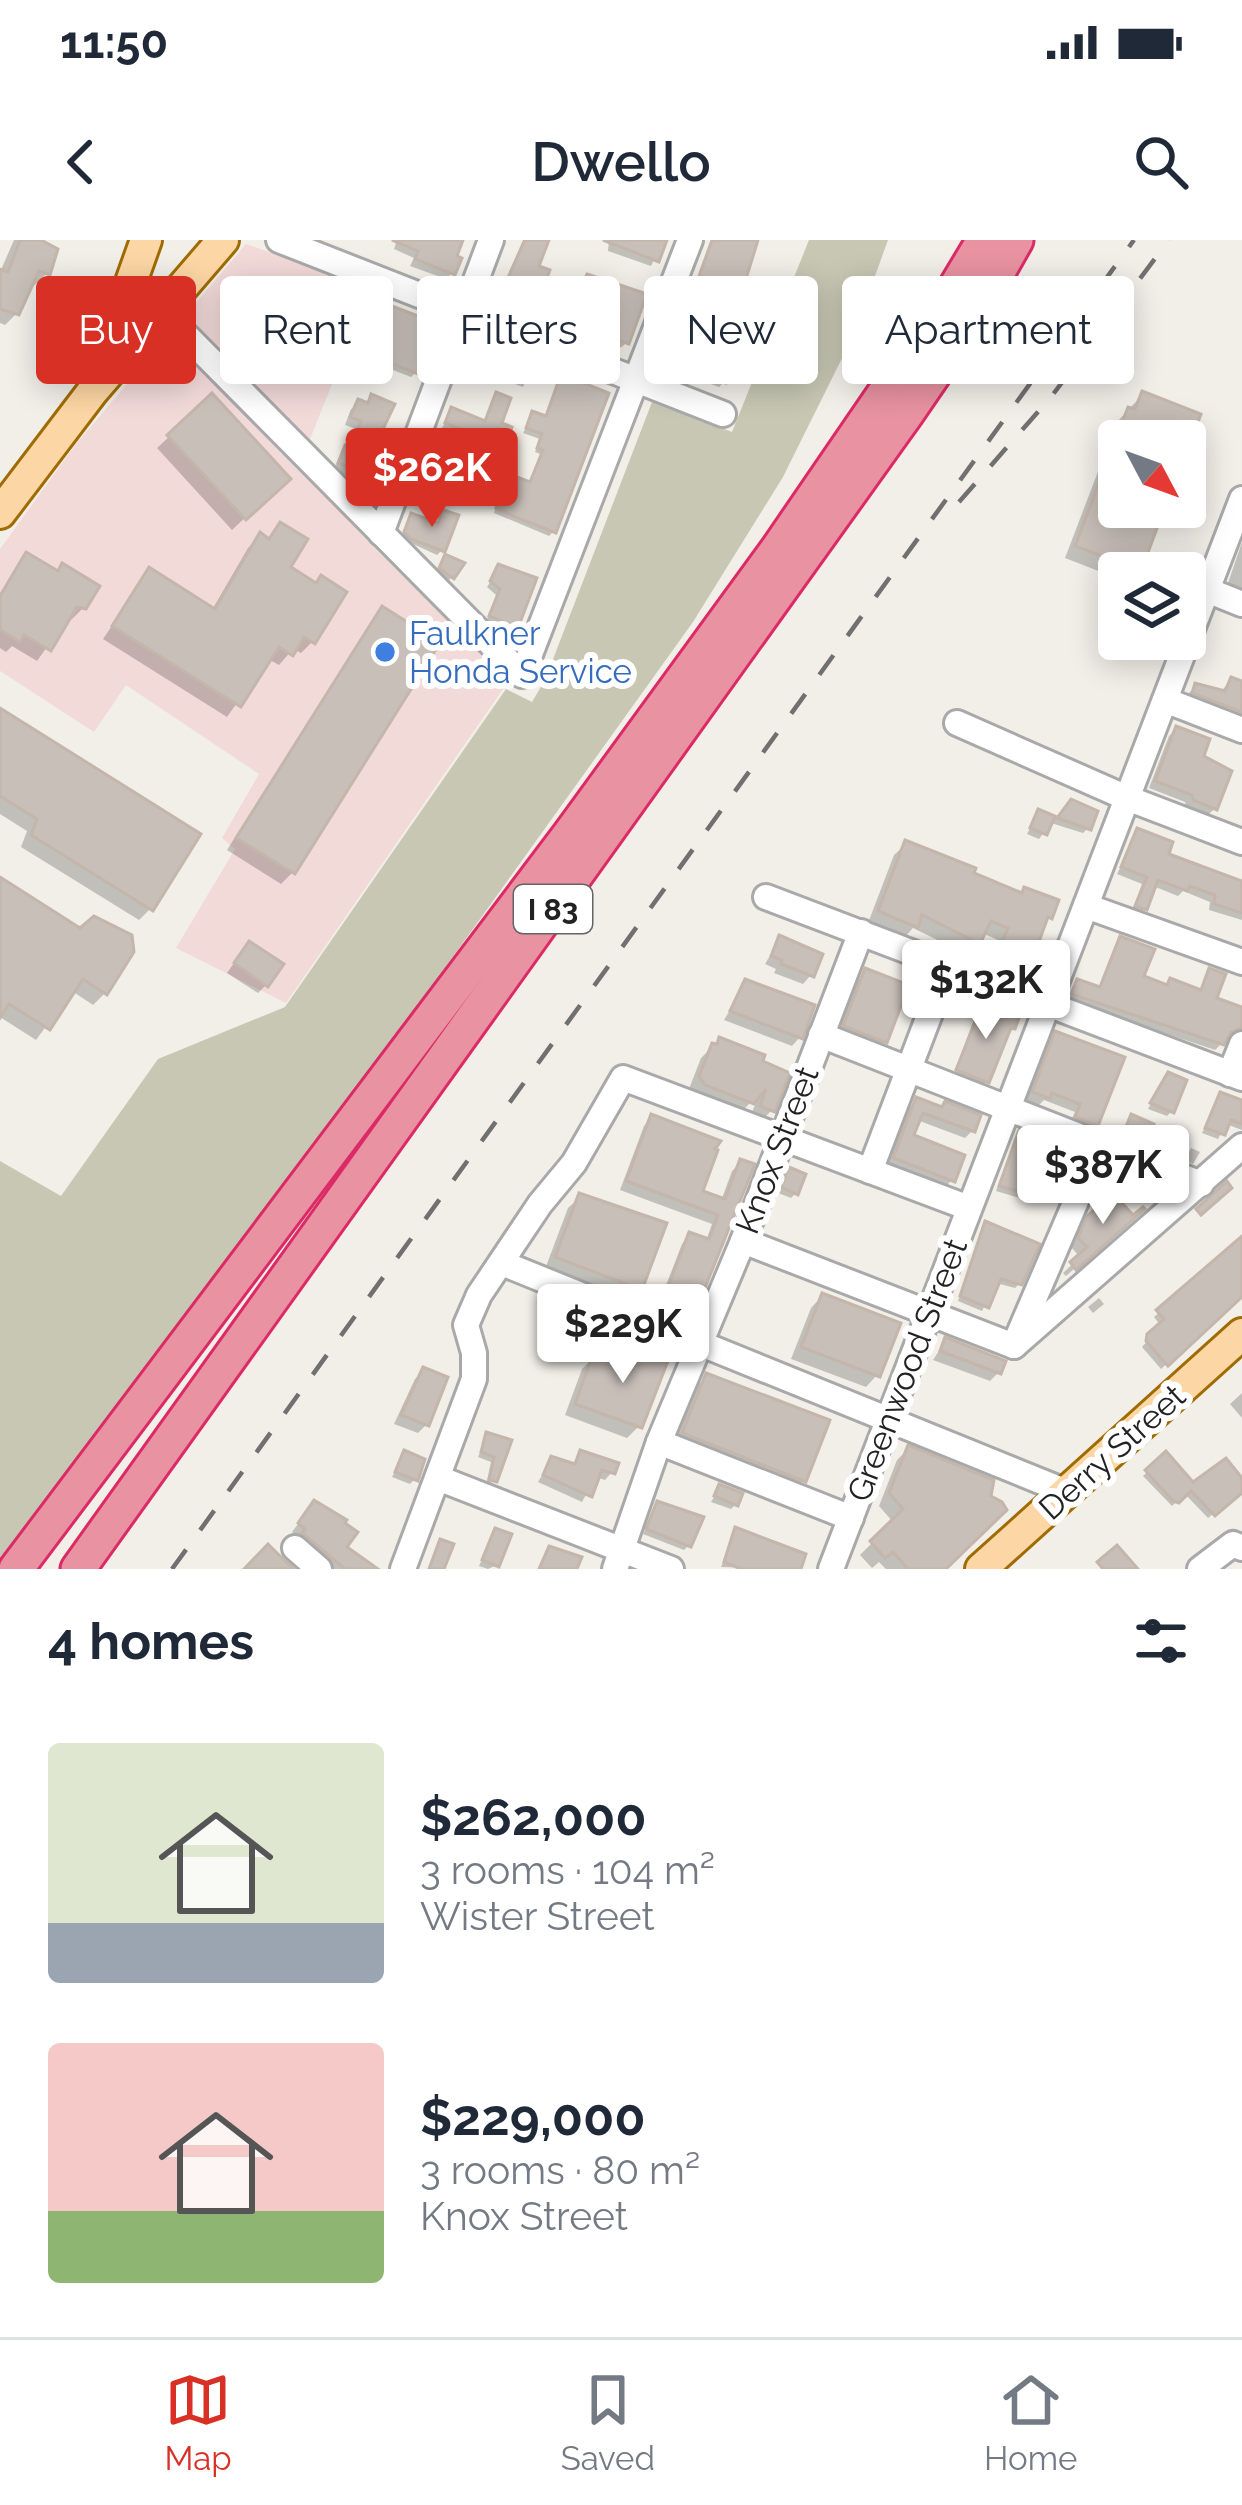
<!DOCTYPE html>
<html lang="en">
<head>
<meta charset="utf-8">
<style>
	body { margin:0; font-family:Raleway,sans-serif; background:#f2f2f3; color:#1f2937; height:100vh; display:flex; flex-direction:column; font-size:45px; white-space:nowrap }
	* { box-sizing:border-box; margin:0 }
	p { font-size:39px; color:#747a83 }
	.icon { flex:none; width:66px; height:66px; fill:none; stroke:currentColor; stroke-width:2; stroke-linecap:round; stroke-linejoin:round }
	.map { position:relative; height:1329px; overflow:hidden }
	.side { display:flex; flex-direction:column; background:#fff; flex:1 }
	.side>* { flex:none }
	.hud { position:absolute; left:36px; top:36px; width:1170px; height:108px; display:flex; gap:24px }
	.needle { width:78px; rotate:131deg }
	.buttons { position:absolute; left:1098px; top:180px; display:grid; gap:24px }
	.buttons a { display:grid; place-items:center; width:108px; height:108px; border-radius:12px; background:#fff; box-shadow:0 6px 30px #0003; font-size:60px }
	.price { position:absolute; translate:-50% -102px; padding:0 27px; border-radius:12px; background:#fff; color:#222; font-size:39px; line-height:78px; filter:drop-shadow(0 3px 6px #0008) }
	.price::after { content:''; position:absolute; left:50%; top:72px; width:36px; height:27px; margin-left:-18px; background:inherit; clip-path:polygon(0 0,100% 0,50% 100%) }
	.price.current { background:#d93025; color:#fff }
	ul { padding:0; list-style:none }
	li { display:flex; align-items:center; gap:36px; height:300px; padding:0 48px }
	li span { display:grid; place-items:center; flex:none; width:336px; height:240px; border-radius:12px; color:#555 }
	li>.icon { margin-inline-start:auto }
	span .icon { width:144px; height:144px; fill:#fffc; stroke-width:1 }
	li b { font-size:51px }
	h2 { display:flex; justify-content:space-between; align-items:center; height:144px; padding:0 48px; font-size:51px }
	.chip { padding:0 42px; border-radius:12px; background:#fff; box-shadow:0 6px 30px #0003; font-size:42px; line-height:108px }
	.chip.current { background:#d93025; color:#fff }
	.status { display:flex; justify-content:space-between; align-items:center; height:84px; padding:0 60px; background:#fff; direction:ltr }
	.status svg { height:33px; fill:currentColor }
	header { display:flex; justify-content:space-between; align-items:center; height:156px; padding:0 48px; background:#fff; font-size:54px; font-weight:600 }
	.menu { display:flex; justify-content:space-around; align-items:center; height:168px; border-top:3px solid #e0e1e3; background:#fff; font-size:33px; color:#747a83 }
	.menu a { display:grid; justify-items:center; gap:6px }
	.menu .current { color:#d93025 }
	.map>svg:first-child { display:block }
</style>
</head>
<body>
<div class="status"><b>11:50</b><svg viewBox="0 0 49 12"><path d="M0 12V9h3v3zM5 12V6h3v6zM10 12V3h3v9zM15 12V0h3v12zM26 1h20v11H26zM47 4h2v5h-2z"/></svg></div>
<header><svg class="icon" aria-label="back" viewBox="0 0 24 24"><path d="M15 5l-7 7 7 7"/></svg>Dwello<svg class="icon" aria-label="search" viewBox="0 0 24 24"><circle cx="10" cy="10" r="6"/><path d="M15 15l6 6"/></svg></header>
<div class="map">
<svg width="1242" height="1329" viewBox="0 0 1242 1329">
	<rect width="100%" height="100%" fill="#f2efe9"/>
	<!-- commercial -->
	<polygon fill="#f2dad9" points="246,4 371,47 300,224 514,433 286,763 176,708 235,609 222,598 259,534 126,445 94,492 0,431 0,309 76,204"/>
	<!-- construction -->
	<polygon fill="#c7c7b4" points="809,0 888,0 854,94 783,237 693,382 14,1329 0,1329 0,921 61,956 158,819 285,767 506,449 532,462 545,440 652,162 732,192"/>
	<!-- shadow -->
	<g fill="#0003">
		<polygon points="14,0 44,0 47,33 35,45 30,43 17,73 5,85 0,83 0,32"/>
		<polygon points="397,0 460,0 452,33 446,39 410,26 414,18 394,9"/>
		<polygon points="523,0 544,0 536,28 536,61 530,66 524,63 525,57 502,49"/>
		<polygon points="609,0 664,0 651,26 608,11"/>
		<polygon points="713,0 756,0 730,83 724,142 719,147 665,127"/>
		<polygon points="587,37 626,103 622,107 616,105 612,110 605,107 606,103 585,95 593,74 571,66"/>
		<polygon points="246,63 314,90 275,131 232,90 238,83 237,72"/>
		<polygon points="375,63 427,83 416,113 416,132 411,137 375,123 387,85 367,77"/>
		<polygon points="478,101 508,122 503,127 470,115"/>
		<polygon points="519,131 528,135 523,147 512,143"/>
		<polygon points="562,138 553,292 549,296 494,273 496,266 473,258 483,240 503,248 510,237 528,245 540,214 535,212 540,199 523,193 533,174 544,178"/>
		<polygon points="1143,154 1198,175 1185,208 1185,201 1119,201 1119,267 1162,267 1138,330 1119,333 1119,339 1065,318 1117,182"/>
		<polygon points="497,156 499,211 494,216 486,213 488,207 442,188 452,171 483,183"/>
		<polygon points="212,157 286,239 232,290 157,208"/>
		<polygon points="372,158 368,236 361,243 333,230 356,189 345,185 351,169"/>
		<polygon points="444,273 442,310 437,315 400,298 411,277 436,286"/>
		<polygon points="280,286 287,328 312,402 301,413 293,409 279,425 268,419 227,477 103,399 149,331 212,370 248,308 260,296 267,300"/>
		<polygon points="1242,302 1242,362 1224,355"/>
		<polygon points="27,316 84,367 72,379 67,379 37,421 12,406 6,412 0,408 0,353"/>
		<polygon points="445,318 452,337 447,342 436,334"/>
		<polygon points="499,328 516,386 511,391 486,382 496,355 487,347"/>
		<polygon points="382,370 293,632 281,644 227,610 371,382"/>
		<polygon points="1232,440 1242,444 1242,492 1184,458 1196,446 1220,452"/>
		<polygon points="0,472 150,669 139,680 21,607 27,591 0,574"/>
		<polygon points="1176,489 1200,518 1214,569 1207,576 1186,567 1185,562 1149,548 1169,496"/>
		<polygon points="1063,570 1088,588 1083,593 1051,583 1039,599 1027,594 1039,572 1056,579"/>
		<polygon points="1138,592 1165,616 1242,644 1242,680 1209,670 1210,662 1183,651 1178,656 1153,646 1144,669 1138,675 1131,673 1142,644 1117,634"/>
		<polygon points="906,604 1050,677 1042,685 1030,719 1031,736 1020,748 995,737 1001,719 992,716 998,700 982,693 966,714 913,688 904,698 868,683 894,615"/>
		<polygon points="0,641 105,753 93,765 72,751 36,800 0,777"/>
		<polygon points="780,699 811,735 803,744 774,733 776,729 765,724"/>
		<polygon points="1121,699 1141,738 1165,747 1171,741 1199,752 1210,731 1213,760 1242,770 1239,786 1215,810 1067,760 1078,742 1098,750 1115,706"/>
		<polygon points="241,713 266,745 258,753 227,733"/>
		<polygon points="866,732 884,801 872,813 833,798 854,744"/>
		<polygon points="746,743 800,797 792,806 724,780"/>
		<polygon points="979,766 1012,787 983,846 954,834"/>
		<polygon points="1056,794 1095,884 1087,892 1069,885 1075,872 1044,860 1039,865 1026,860 1048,802"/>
		<polygon points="713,806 761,817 772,870 760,882 750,878 759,854 739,874 694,857 689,849 701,818"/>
		<polygon points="1163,841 1172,871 1167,876 1148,869"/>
		<polygon points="1221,855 1242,863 1242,890 1226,884 1218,899 1202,893"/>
		<polygon points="917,860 972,891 965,898 917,880 910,897 952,940 945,947 887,925 910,867"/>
		<polygon points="652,878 699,952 721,961 732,931 741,922 694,1068 685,1076 658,1066 682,1004 690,995 706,1001 712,984 620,950 644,886"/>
		<polygon points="1132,878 1144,899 1139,904 1121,897"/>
		<polygon points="1020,894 1052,918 1027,960 996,951"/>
		<polygon points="1191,908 1200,912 1193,924 1185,920"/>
		<polygon points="790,930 796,953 791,958 778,953"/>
		<polygon points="580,957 639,1048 627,1060 545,1029 568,968"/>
		<polygon points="1113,957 1132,978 1066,1036 1063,1033 1080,1017 1071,1007 1080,988"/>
		<polygon points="986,985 1020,1043 1015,1048 996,1043 982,1071 958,1061"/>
		<polygon points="1242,999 1242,1054 1161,1129 1142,1107 1161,1086 1154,1077"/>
		<polygon points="822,1056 877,1135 866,1147 791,1119 811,1068"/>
		<polygon points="1099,1058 1104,1064 1093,1073 1088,1067"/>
		<polygon points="946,1100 998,1133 990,1141 933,1120"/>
		<polygon points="635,1108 639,1186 627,1198 565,1175 582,1129 594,1117 621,1127"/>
		<polygon points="424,1131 426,1185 418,1193 394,1184 415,1139"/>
		<polygon points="706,1137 803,1241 792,1252 672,1205 694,1149"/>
		<polygon points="1242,1153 1242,1178 1230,1164"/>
		<polygon points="487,1196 508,1202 489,1246 486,1245 491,1222 478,1217"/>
		<polygon points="908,1209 942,1329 886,1329 879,1322 872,1328 860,1315 893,1282 879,1266 897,1220"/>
		<polygon points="581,1213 612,1232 605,1240 596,1237 582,1262 538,1242 552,1219 571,1226"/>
		<polygon points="404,1214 415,1239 410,1244 392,1237"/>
		<polygon points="1165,1215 1193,1246 1242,1242 1242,1250 1208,1278 1185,1254 1172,1266 1143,1236"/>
		<polygon points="720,1247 736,1264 731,1269 711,1262"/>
		<polygon points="657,1264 689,1305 684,1310 643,1294"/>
		<polygon points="307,1272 343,1307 370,1329 329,1329 292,1292"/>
		<polygon points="735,1290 797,1329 721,1327"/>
		<polygon points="495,1291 497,1325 488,1329 479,1326"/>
	</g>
	<!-- building -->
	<g fill="#c7bfb8" stroke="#c4b6ab" stroke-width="3">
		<polygon points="20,0 41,0 58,9 50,35 39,31 19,75 0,69 0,29 8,32"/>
		<polygon points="392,0 463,0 457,16 462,18 455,35 415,19 418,11"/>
		<polygon points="525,0 549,0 539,26 550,30 538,62 527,58 529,52 505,44"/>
		<polygon points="603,0 667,0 659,22"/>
		<polygon points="712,0 758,0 733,81 749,87 726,143 668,122"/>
		<polygon points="587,34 647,54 629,104 621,101 619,107 607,102 609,98 588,90 596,70 573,62"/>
		<polygon points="270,45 318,90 286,124 238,80 245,72 244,60 255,61"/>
		<polygon points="374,59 431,81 420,111 426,113 418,134 378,118 390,80 369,72"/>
		<polygon points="477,97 515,110 510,124 473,110"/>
		<polygon points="561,134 609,153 556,293 518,278 496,268 499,261 476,253 482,237 505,245 509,234 530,242 543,210 537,208 542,194 526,188 532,171 546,176"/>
		<polygon points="1142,151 1201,174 1191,201 1119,201 1119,267 1165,267 1141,331 1075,306 1128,167 1135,169"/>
		<polygon points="496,152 511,158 502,183 512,187 502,213 489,208 491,201 445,183 451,167 485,181"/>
		<polygon points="212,153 291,239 246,280 167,195"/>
		<polygon points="371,154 395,164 371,214 379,217 371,237 338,223 345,205 351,207 361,181 350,177 358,159 368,163"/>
		<polygon points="443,270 459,275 445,312 411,299 404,292 411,273 438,283"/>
		<polygon points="280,282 308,299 291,327 316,343 321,335 347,352 315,404 304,397 293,416 279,407 241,467 112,386 149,327 215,369 260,292 269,299"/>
		<polygon points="26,312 58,331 62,323 100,346 86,369 77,367 51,411 24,395 20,402 0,390 0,356"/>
		<polygon points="445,314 465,323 454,339 439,328"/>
		<polygon points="498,324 537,338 518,388 489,376 500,349 490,341"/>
		<polygon points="382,366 440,403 295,634 236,598"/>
		<polygon points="1231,437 1242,441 1242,472 1192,453 1195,443 1225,451"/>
		<polygon points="0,468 201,594 153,671 31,595 37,579 0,556"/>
		<polygon points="1176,486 1210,499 1204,516 1232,531 1217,570 1193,560 1192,555 1155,541"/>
		<polygon points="1071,559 1098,571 1091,590 1057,578"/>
		<polygon points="1038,569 1055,576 1047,595 1030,588"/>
		<polygon points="1137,588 1173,602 1169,614 1242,641 1242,673 1214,664 1215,655 1201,650 1190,646 1187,651 1158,640 1147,670 1135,666 1147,637 1121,627"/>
		<polygon points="905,600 976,628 974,633 1022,653 1024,647 1059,660 1052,679 1048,677 1033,718 1041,720 1034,737 1004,725 1011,707 1001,704 1008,688 991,681 980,704 922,675 918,688 878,671"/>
		<polygon points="0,637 80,688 94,676 132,695 134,712 107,755 83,739 50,790 9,764 0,778"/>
		<polygon points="779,695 823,714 814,737 781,724 782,720 771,716"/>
		<polygon points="1120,696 1155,709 1144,736 1167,745 1170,738 1201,750 1209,728 1226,734 1217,758 1242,767 1242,788 1231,792 1224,805 1071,754 1077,739 1100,747"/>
		<polygon points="249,701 284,724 268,747 234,723"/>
		<polygon points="865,728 909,745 887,803 843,786"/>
		<polygon points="745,739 815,765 803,799 730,771"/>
		<polygon points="978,762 1019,778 1015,789 1011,788 989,843 956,830 978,774 974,773"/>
		<polygon points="1055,791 1125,817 1098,886 1075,877 1080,864 1052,853 1050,859 1032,852"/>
		<polygon points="719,797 765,815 763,821 790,833 775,872 760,866 766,849 754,864 705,845 699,836 712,803 717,804"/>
		<polygon points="1168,832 1187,840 1174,873 1150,863"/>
		<polygon points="1220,852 1242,860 1242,884 1231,880 1225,895 1205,888"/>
		<polygon points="916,857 942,867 945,861 981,875 975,892 923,873 914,895 965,915 955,942 893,918"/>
		<polygon points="651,874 721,901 715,909 718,910 703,951 725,959 740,919 755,924 696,1070 664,1057 689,992 709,999 718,975 626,941"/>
		<polygon points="1131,874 1154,884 1147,901 1124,892"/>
		<polygon points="1019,890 1059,906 1054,920 1049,918 1035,956 999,946"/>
		<polygon points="789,927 806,934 798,955 781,947"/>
		<polygon points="1227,941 1232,948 1201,975 1196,969"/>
		<polygon points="579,953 667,983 642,1050 555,1017"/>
		<polygon points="1113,953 1133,975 1143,967 1145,969 1076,1030 1070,1022 1087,1007 1078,998 1087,976"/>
		<polygon points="985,981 1040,1004 1022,1045 1001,1039 989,1068 960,1056"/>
		<polygon points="1242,996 1242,1057 1168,1126 1146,1101 1147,1094 1164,1079 1156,1070"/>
		<polygon points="822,1053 901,1083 880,1137 801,1107"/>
		<polygon points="945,1097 1006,1121 1001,1134 940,1111"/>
		<polygon points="634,1104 669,1118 642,1188 575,1164 593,1114 626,1126"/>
		<polygon points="423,1127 448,1137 429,1186 401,1175"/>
		<polygon points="706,1133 830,1180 806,1242 682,1193"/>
		<polygon points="486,1192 512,1200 497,1242 489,1240 494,1217 481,1212"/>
		<polygon points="908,1205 994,1240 991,1256 1002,1262 1007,1270 946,1329 908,1329 893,1312 885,1318 870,1301 903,1269 889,1253"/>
		<polygon points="404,1210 425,1219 418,1241 395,1232"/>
		<polygon points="580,1210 619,1223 615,1234 602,1230 592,1257 543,1235 551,1216 575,1224"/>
		<polygon points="1166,1211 1193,1242 1226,1218 1242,1238 1242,1253 1215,1276 1191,1251 1179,1263 1173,1261 1145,1230"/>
		<polygon points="719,1244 743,1253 738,1266 714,1256"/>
		<polygon points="314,1260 347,1280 345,1283 358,1292 347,1307 378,1329 345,1329 302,1293 305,1289 298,1283"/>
		<polygon points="657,1261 704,1277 691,1307 646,1289"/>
		<polygon points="735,1287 806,1314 801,1329 741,1329 724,1322"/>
		<polygon points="495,1288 512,1294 499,1327 482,1320"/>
		<polygon points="440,1299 454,1304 444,1329 429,1329"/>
		<polygon points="268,1304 284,1320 294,1329 244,1329"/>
		<polygon points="1117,1305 1138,1329 1103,1329 1097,1322"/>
		<polygon points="549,1306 582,1317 577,1329 539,1329"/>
	</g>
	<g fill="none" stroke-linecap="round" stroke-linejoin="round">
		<defs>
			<g id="minor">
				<polyline points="279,0 723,174"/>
				<polyline points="161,70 522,435 690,0"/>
				<polyline points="381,293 491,0"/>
				<polyline points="1207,350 1242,364"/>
				<polyline points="1165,460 1242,490"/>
				<polyline points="957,483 1127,558 1242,602"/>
				<polyline points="766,657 1242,838"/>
				<polyline points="1086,666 1242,722"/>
				<polyline points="821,795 1201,944"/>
				<polyline points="1230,834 1242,804"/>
				<polyline points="870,931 948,726"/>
				<polyline points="743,1001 1014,1106"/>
				<polyline points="502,1023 1067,1252"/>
				<polyline points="1016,1101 1100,905"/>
				<polyline points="1014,1106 1242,906"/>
				<polyline points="659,1202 851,1278"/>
				<polyline points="438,1238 671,1329"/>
				<polyline points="295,1308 319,1329"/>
				<polyline points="403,1329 474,1139 474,1113 466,1085 479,1055 540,964 574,923 623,838 969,968"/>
				<polyline points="615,1329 659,1202 743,1001 861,692"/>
				<polyline points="831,1329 1242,259"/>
				<polyline points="1200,1329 1233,1304 1242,1308"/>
			</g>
			<g id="major">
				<polyline points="98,135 146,0"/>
				<polyline points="0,273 92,152 223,0"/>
				<polyline points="981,1329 1242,1094"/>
			</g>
			<g id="highway">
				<polyline points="16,1329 570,594 777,310 945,65 984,0"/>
				<polyline points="78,1329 907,173 970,81 1016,0"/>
			</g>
		</defs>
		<!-- minor casing -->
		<use href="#minor" stroke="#a9a9a9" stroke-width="30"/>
		<!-- major casing -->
		<use href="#major" stroke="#a06b00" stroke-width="36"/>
		<!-- highway casing -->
		<use href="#highway" stroke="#dc2a67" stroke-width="39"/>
		<!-- minor -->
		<use href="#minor" stroke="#fff" stroke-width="24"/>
		<!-- major -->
		<use href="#major" stroke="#fcd6a4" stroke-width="30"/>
		<!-- highway -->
		<use href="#highway" stroke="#e892a2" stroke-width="33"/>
		<!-- rail -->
		<g stroke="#707070" stroke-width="4.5" stroke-dasharray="24 24" stroke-linecap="butt">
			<polyline points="959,262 1051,157 1169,0"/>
			<polyline points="172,1329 1134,0"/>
		</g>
	</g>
	<!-- markers -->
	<circle fill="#3f7fe0" stroke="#fff" stroke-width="4.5" cx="385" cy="412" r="12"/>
	<g text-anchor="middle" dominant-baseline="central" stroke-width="12" stroke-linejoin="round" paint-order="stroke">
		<!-- shield labels -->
		<rect fill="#fff" stroke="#646464" stroke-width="3" x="514" y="645" width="78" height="48" rx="9"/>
		<g font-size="30" font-weight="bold" fill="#222">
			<text x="553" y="669">I 83</text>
		</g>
		<!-- shop labels -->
		<g font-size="33" fill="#366cbe" stroke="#fff" text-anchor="start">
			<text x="409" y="393">Faulkner<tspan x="409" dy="38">Honda Service</tspan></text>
		</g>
		<!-- street labels -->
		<g font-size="33" fill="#222" stroke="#fff">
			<text transform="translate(777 910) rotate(-69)">Knox Street</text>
			<text transform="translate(907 1130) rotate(-69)">Greenwood Street</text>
			<text transform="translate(1112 1212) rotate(-42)">Derry Street</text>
		</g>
	</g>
</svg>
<div class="buttons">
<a><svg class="needle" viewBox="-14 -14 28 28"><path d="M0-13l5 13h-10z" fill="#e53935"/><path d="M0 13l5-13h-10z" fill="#747a83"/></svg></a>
<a><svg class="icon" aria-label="layers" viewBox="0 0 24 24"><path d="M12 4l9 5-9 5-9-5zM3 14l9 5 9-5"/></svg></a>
</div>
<b class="price current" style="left:432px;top:290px">$262K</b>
<b class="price" style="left:986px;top:802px">$132K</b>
<b class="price" style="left:1103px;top:987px">$387K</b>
<b class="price" style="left:623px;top:1146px">$229K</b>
<div class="hud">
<a class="chip current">Buy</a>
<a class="chip">Rent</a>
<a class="chip">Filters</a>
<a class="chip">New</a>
<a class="chip">Apartment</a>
</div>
</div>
<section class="side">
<h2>4 homes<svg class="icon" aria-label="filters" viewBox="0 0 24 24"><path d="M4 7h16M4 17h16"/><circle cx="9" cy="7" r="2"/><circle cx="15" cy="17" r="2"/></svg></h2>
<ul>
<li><span style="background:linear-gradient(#dfe7d0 75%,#9aa5b1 0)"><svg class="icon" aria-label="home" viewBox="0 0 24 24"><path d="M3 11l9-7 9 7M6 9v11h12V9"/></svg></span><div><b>$262,000</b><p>3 rooms · 104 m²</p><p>Wister Street</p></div></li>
<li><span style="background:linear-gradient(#f6c9c9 70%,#8fb573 0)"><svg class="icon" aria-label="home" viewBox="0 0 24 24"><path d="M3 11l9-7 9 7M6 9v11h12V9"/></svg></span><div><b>$229,000</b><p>3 rooms · 80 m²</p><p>Knox Street</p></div></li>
</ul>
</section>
<nav class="menu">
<a class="current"><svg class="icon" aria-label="map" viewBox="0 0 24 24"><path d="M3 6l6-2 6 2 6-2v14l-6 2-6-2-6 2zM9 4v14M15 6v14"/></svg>Map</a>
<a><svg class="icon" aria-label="saved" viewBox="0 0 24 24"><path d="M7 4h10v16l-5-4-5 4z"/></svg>Saved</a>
<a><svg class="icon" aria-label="home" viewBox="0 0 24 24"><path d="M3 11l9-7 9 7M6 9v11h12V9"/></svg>Home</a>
</nav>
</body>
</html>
